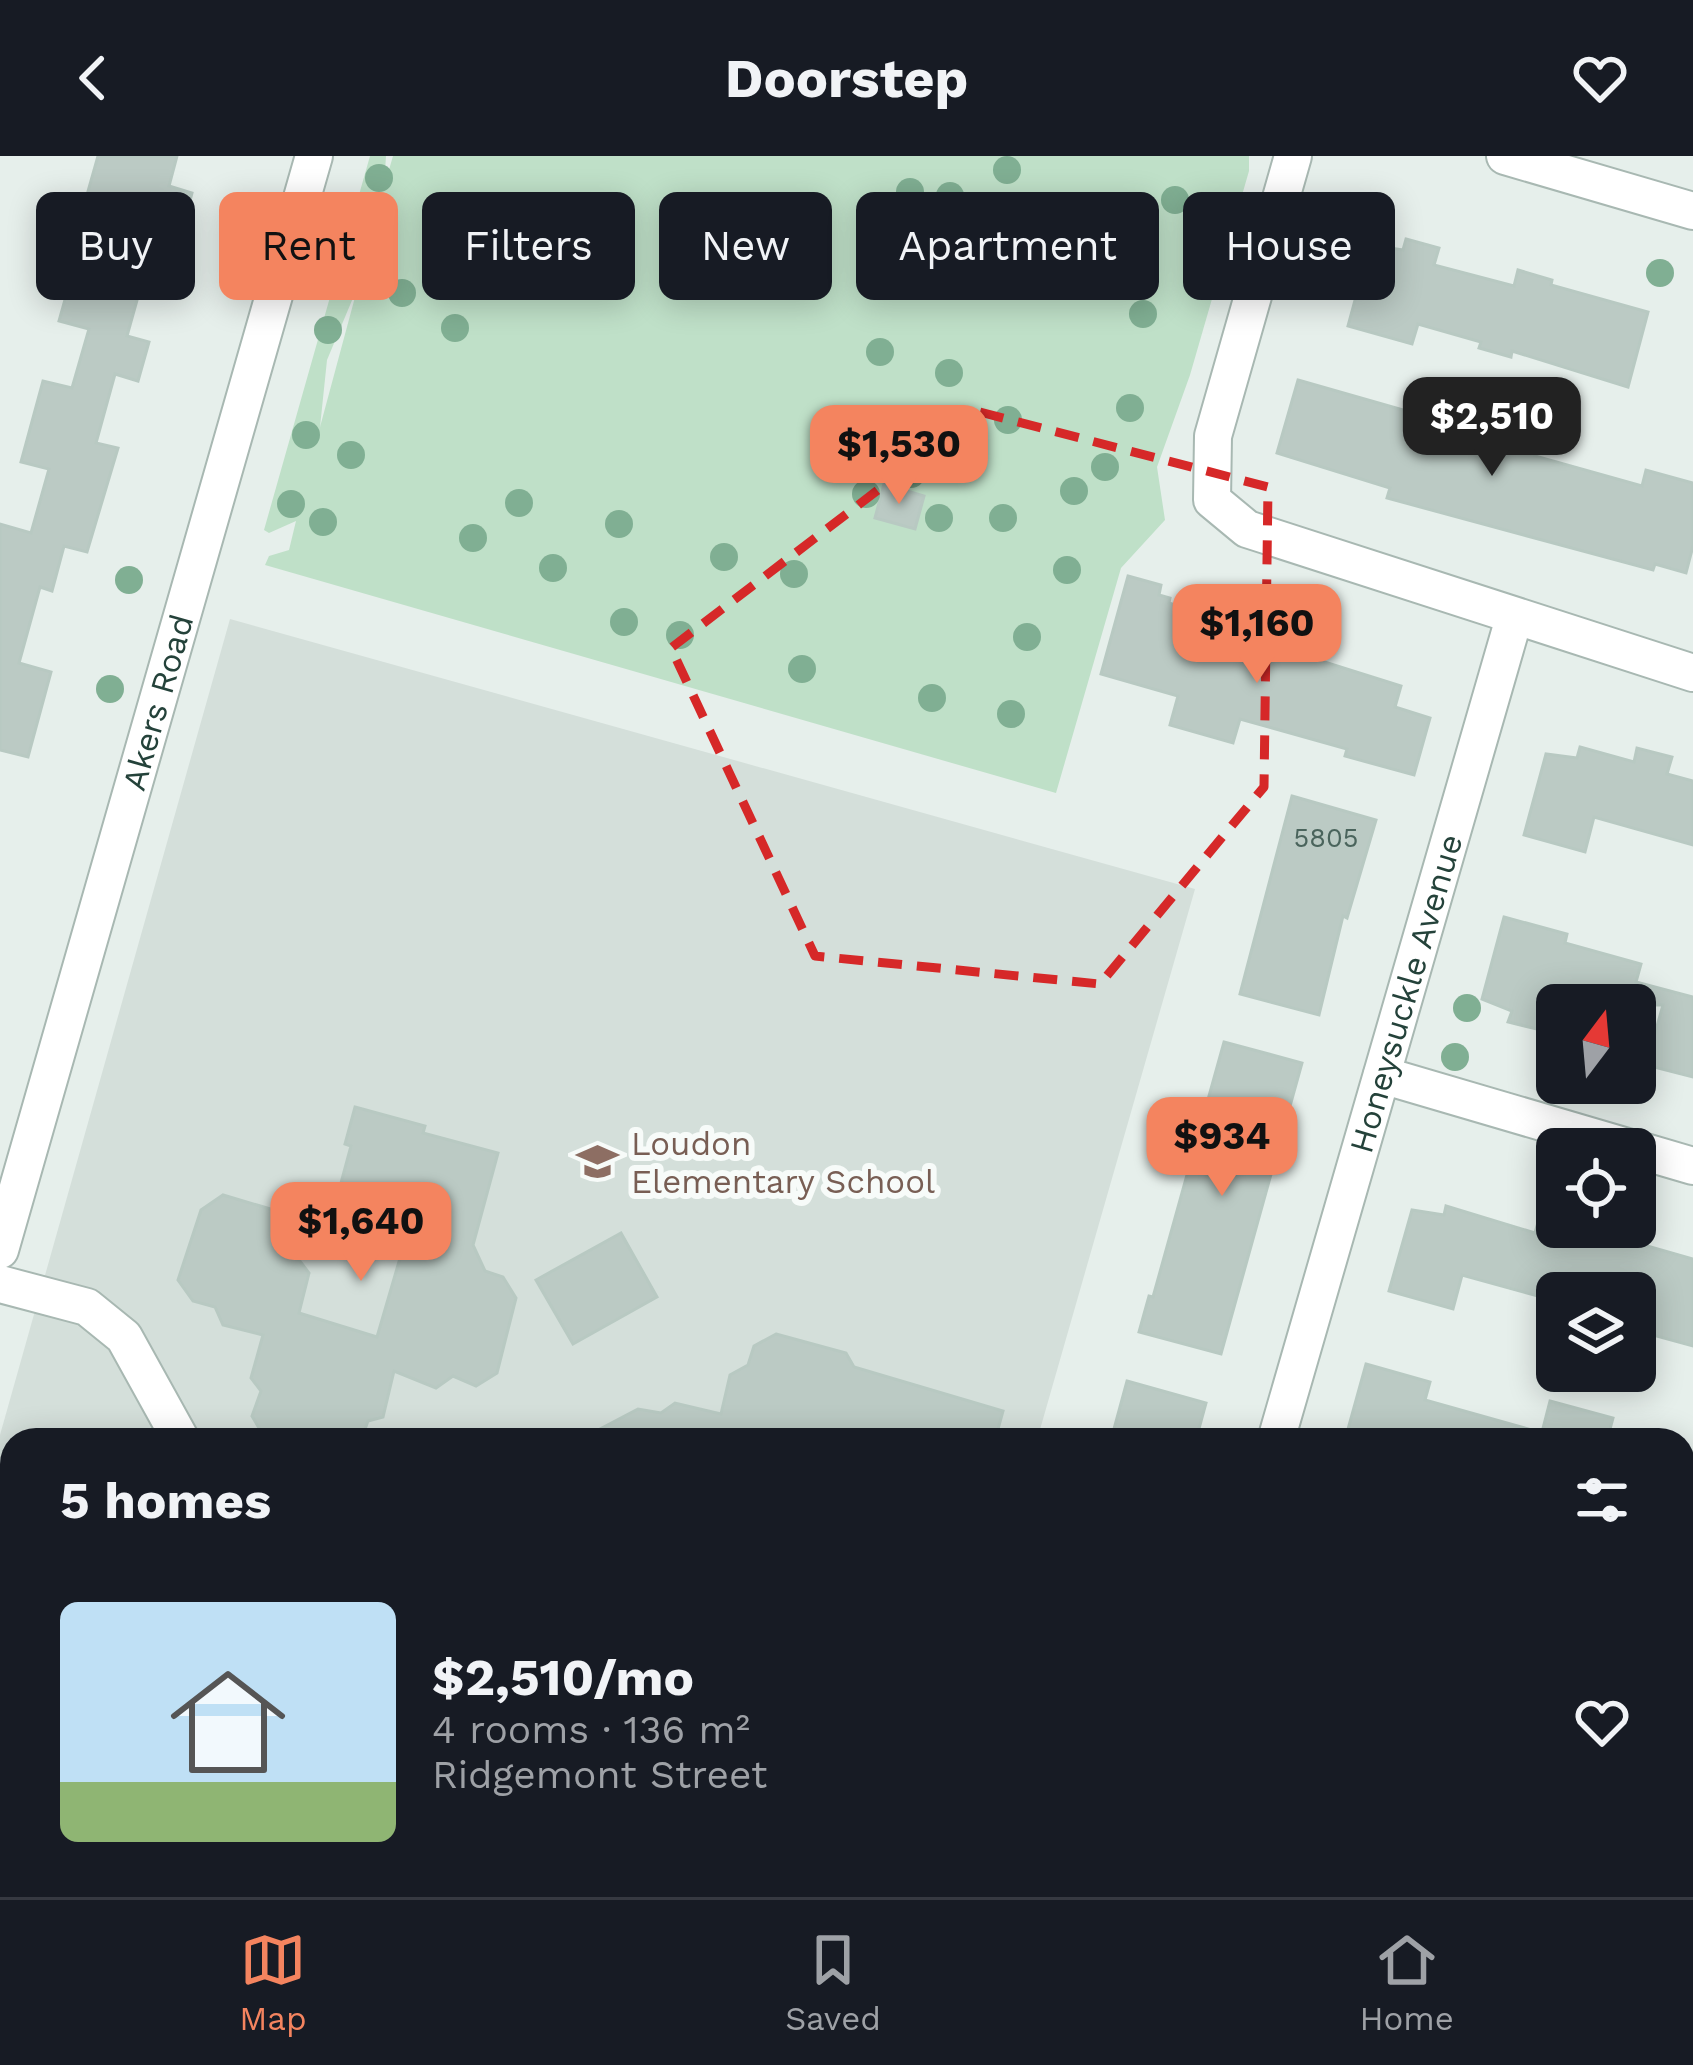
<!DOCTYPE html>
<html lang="en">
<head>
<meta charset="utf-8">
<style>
	body { margin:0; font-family:"Work Sans",sans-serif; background:#242831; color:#f1f3f6; height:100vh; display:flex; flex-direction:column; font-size:45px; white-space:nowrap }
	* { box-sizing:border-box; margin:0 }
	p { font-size:39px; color:#9ea1a6 }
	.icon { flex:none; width:66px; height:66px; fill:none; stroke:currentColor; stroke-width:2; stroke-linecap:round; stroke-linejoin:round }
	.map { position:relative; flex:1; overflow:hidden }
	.sheet { position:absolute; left:0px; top:1272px; width:1695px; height:471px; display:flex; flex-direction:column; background:#171b24; border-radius:36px 36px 0 0; box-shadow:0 6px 30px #0003 }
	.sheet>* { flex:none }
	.guide { position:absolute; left:36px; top:36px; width:1623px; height:108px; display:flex; gap:24px }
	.needle { width:78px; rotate:16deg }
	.buttons { position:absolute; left:1536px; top:828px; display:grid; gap:24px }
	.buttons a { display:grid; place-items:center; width:120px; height:120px; border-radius:18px; background:#171b24; box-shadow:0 6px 30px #0003; font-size:60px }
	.price { position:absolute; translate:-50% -102px; padding:0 27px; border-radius:24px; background:#f4845f; color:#111; font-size:39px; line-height:78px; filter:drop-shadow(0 3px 6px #0008) }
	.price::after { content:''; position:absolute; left:50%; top:72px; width:36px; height:27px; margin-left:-18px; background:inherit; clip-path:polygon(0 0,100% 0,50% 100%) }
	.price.current { background:#222; color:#fff }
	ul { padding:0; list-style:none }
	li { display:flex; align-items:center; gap:36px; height:300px; padding:0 60px }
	li span { display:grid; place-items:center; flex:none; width:336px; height:240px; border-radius:18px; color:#555 }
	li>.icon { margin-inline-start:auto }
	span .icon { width:144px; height:144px; fill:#fffc; stroke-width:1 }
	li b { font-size:51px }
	h2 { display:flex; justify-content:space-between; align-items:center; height:144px; padding:0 60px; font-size:51px }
	.chip { padding:0 42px; border-radius:18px; background:#171b24; box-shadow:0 6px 30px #0003; font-size:42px; line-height:108px }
	.chip.current { background:#f4845f; color:#111 }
	header { display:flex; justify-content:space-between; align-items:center; height:156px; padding:0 60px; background:#171b24; font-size:54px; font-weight:700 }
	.menu { display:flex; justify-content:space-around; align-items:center; height:168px; border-top:3px solid #363941; background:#171b24; font-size:33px; color:#9ea1a6 }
	.menu a { display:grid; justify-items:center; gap:6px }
	.menu .current { color:#f4845f }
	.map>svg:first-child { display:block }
</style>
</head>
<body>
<header><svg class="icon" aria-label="back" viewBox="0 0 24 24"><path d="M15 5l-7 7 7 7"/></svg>Doorstep<svg class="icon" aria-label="heart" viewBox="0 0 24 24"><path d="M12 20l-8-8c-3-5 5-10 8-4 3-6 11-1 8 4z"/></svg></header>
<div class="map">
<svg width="1693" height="1741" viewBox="0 0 1693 1741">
	<rect width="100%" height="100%" fill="#e6efeb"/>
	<!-- built -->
	<polygon fill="#d4dfda" points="230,463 1195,733 1037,1284 12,1284 12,1482 0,1479 0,1279"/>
	<!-- green -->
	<path fill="#bfe0c8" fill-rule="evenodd" d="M370,0h16l-2,31 9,-31h856v15l-59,204 -33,92 8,53 -44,48 -65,225 -791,-228 4,-9 20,-6 7,-29 -27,12 -5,-3zM358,130l-38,141 7,-67z"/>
	<!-- building -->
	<g fill="#bbcac4" stroke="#b8c9c2" stroke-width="3">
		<polygon points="98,0 177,0 169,30 192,37 182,76 137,64 119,132 139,137 127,180 149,186 138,225 115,218 96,287 118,292 87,396 64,390 52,435 40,431 19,507 51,516 28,601 0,594 0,368 31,377 49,313 21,306 43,225 72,232 89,173 59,165 79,94 72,92"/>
		<polygon points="1406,83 1439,92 1434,109 1514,130 1518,114 1552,124 1551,129 1648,156 1628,231 1512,195 1511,201 1479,192 1481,186 1418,168 1412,188 1348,170 1370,89 1403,94"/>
		<polygon points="1298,224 1473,274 1476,264 1540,282 1535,300 1642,330 1646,314 1693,327 1693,390 1686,417 1655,408 1653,414 1387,342 1390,332 1277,297"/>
		<polygon points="884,328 924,340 915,373 875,362"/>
		<polygon points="1128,420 1161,429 1159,439 1170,442 1169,447 1187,453 1182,471 1288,500 1290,495 1401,530 1395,551 1430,562 1414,619 1345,600 1347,593 1240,563 1233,587 1170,569 1178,540 1101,518"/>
		<polygon points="1580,591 1634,606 1637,592 1672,601 1667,618 1693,625 1693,689 1594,661 1585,696 1524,679 1546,598 1577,602"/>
		<polygon points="1292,640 1376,664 1347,762 1343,760 1319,859 1240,838"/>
		<polygon points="1504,761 1567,778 1565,787 1641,808 1636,826 1693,841 1693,921 1646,909 1663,849 1548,849 1541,874 1508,866 1512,855 1482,843"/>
		<polygon points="1224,886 1302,907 1221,1198 1139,1176 1149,1140 1153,1141"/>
		<polygon points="355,951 425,970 423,977 498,997 473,1089 485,1115 503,1121 516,1142 497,1217 476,1230 453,1220 436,1232 394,1215 383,1261 368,1265 361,1284 266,1284 252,1260 261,1235 251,1222 263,1179 223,1169 215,1151 193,1145 178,1124 201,1054 223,1039 311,1065 299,1104 309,1117 299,1157 377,1181 405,1085 331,1064 351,990 345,988"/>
		<polygon points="1446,1050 1535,1077 1540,1059 1557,1064 1557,1071 1581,1071 1693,1103 1693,1190 1635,1174 1635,1137 1554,1137 1552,1144 1462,1119 1453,1153 1389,1135 1412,1054 1444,1059"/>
		<polygon points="621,1077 657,1141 573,1188 536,1124"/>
		<polygon points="776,1178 846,1197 854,1211 1003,1255 995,1284 579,1284 638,1253 661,1257 675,1247 721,1258 730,1219 748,1209 754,1190"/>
		<polygon points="1366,1208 1430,1226 1425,1244 1539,1276 1538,1284 1345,1284"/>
		<polygon points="1127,1225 1206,1247 1197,1280 1171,1273 1168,1284 1111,1284"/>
		<polygon points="1550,1245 1613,1262 1607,1284 1540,1284"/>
	</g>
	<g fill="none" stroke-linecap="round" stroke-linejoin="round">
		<defs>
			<g id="minor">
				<polyline points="1293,0 1213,280 1212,344 1247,373 1693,517"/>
				<polyline points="1505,0 1693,55"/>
				<polyline points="1382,919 1634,993"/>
				<polyline points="1635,993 1693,1010"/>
				<path id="s1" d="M0,1094l314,-1094"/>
				<polyline points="0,1128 87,1151 124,1181 181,1284"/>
				<path id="s2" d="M1276,1284l238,-822"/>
				<polyline points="1683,1487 1693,1490"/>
				<polyline points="0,1516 12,1519"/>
				<polyline points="806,1731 842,1741"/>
				<polyline points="1144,1741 1147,1731"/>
			</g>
		</defs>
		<!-- minor casing -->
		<use href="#minor" stroke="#a8b8b2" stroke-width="40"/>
		<!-- minor -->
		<use href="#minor" stroke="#fff" stroke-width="36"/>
	</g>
	<!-- trees -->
	<g fill="#80af93">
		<circle cx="1007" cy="14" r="14"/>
		<circle cx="379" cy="22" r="14"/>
		<circle cx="910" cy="36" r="14"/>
		<circle cx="950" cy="40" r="14"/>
		<circle cx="1175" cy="44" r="14"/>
		<circle cx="447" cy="57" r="14"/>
		<circle cx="1017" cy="60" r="14"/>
		<circle cx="1139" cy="73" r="14"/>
		<circle cx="529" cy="86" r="14"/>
		<circle cx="983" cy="101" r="14"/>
		<circle cx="359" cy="107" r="14"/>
		<circle cx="469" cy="111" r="14"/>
		<circle cx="940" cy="113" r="14"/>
		<circle cx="1660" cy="117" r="14"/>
		<circle cx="402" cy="137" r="14"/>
		<circle cx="1143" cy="158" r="14"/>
		<circle cx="455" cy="172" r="14"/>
		<circle cx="328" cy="174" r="14"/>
		<circle cx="880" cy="196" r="14"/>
		<circle cx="949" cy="217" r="14"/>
		<circle cx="1130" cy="252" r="14"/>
		<circle cx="1008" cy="264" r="14"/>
		<circle cx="306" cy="279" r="14"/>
		<circle cx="351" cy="299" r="14"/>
		<circle cx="1105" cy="311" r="14"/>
		<circle cx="911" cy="318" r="14"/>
		<circle cx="1074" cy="335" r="14"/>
		<circle cx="866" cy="338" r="14"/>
		<circle cx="519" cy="347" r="14"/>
		<circle cx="291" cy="348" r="14"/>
		<circle cx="939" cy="362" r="14"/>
		<circle cx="1003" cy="362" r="14"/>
		<circle cx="323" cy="366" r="14"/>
		<circle cx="619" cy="368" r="14"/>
		<circle cx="473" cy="382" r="14"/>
		<circle cx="724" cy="401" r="14"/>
		<circle cx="553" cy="412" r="14"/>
		<circle cx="1067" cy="414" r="14"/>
		<circle cx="794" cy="418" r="14"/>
		<circle cx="129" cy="424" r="14"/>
		<circle cx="624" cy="466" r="14"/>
		<circle cx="680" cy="479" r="14"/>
		<circle cx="1027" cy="481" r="14"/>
		<circle cx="802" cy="513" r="14"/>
		<circle cx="110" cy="533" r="14"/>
		<circle cx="932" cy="542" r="14"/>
		<circle cx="1011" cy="558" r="14"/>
		<circle cx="1467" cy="852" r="14"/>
		<circle cx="1455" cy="901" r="14"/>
	</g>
	<!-- marked area -->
	<path fill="none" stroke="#d62828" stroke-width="9" stroke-dasharray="24 15" stroke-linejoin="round" d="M980,256l288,75 -4,300 -164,197 -285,-28 -144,-308z"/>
	<!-- icons -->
	<defs>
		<symbol id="school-bare" viewBox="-9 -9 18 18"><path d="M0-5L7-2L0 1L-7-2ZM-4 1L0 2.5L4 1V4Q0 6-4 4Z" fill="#8d6e63" stroke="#f7fbf9" stroke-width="2.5" paint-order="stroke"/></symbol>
	</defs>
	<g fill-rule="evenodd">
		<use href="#school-bare" x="568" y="976" width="59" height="59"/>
	</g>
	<g text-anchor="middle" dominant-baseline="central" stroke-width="12" stroke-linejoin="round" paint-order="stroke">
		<!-- number labels -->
		<g font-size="27" fill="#4a645c">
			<text x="1326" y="682">5805</text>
		</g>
		<!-- street labels -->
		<g font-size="33" fill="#24423a" stroke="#f7fbf9">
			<text stroke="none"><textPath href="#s1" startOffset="570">Akers Road</textPath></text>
			<text stroke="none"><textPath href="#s2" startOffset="465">Honeysuckle Avenue</textPath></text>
		</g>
		<!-- education labels -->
		<g font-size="33" fill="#785e54" stroke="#f7fbf9" text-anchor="start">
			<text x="631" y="987">Loudon<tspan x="631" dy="38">Elementary School</tspan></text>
		</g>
	</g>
</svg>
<div class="buttons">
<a><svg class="needle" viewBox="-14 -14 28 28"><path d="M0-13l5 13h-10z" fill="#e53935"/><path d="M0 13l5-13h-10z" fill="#9ea1a6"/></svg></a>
<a><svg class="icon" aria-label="locate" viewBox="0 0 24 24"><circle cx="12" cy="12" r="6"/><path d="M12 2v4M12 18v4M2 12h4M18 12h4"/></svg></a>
<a><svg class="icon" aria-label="layers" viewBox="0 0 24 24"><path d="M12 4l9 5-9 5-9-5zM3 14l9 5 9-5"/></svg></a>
</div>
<b class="price current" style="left:1492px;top:323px">$2,510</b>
<b class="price" style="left:899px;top:351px">$1,530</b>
<b class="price" style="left:1257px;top:530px">$1,160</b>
<b class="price" style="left:1222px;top:1043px">$934</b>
<b class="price" style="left:361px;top:1128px">$1,640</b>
<div class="guide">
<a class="chip">Buy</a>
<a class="chip current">Rent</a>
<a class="chip">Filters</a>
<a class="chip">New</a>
<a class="chip">Apartment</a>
<a class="chip">House</a>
</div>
<section class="sheet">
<h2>5 homes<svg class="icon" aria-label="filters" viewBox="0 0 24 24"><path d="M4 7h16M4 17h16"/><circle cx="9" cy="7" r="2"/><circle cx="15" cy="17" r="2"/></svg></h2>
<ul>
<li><span style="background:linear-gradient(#bfe0f5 75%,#8fb573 0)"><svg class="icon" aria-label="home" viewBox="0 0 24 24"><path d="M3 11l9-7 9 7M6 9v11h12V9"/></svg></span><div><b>$2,510/mo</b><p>4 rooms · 136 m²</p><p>Ridgemont Street</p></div><svg class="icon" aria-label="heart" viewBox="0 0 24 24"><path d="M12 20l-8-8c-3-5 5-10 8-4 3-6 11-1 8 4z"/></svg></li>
</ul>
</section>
</div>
<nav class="menu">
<a class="current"><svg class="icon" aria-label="map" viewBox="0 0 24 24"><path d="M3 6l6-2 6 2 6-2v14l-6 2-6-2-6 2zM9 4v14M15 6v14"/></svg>Map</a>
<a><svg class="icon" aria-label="saved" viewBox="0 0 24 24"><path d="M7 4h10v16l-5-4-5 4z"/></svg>Saved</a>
<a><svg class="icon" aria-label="home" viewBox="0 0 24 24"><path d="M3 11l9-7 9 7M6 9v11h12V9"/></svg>Home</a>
</nav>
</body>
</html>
